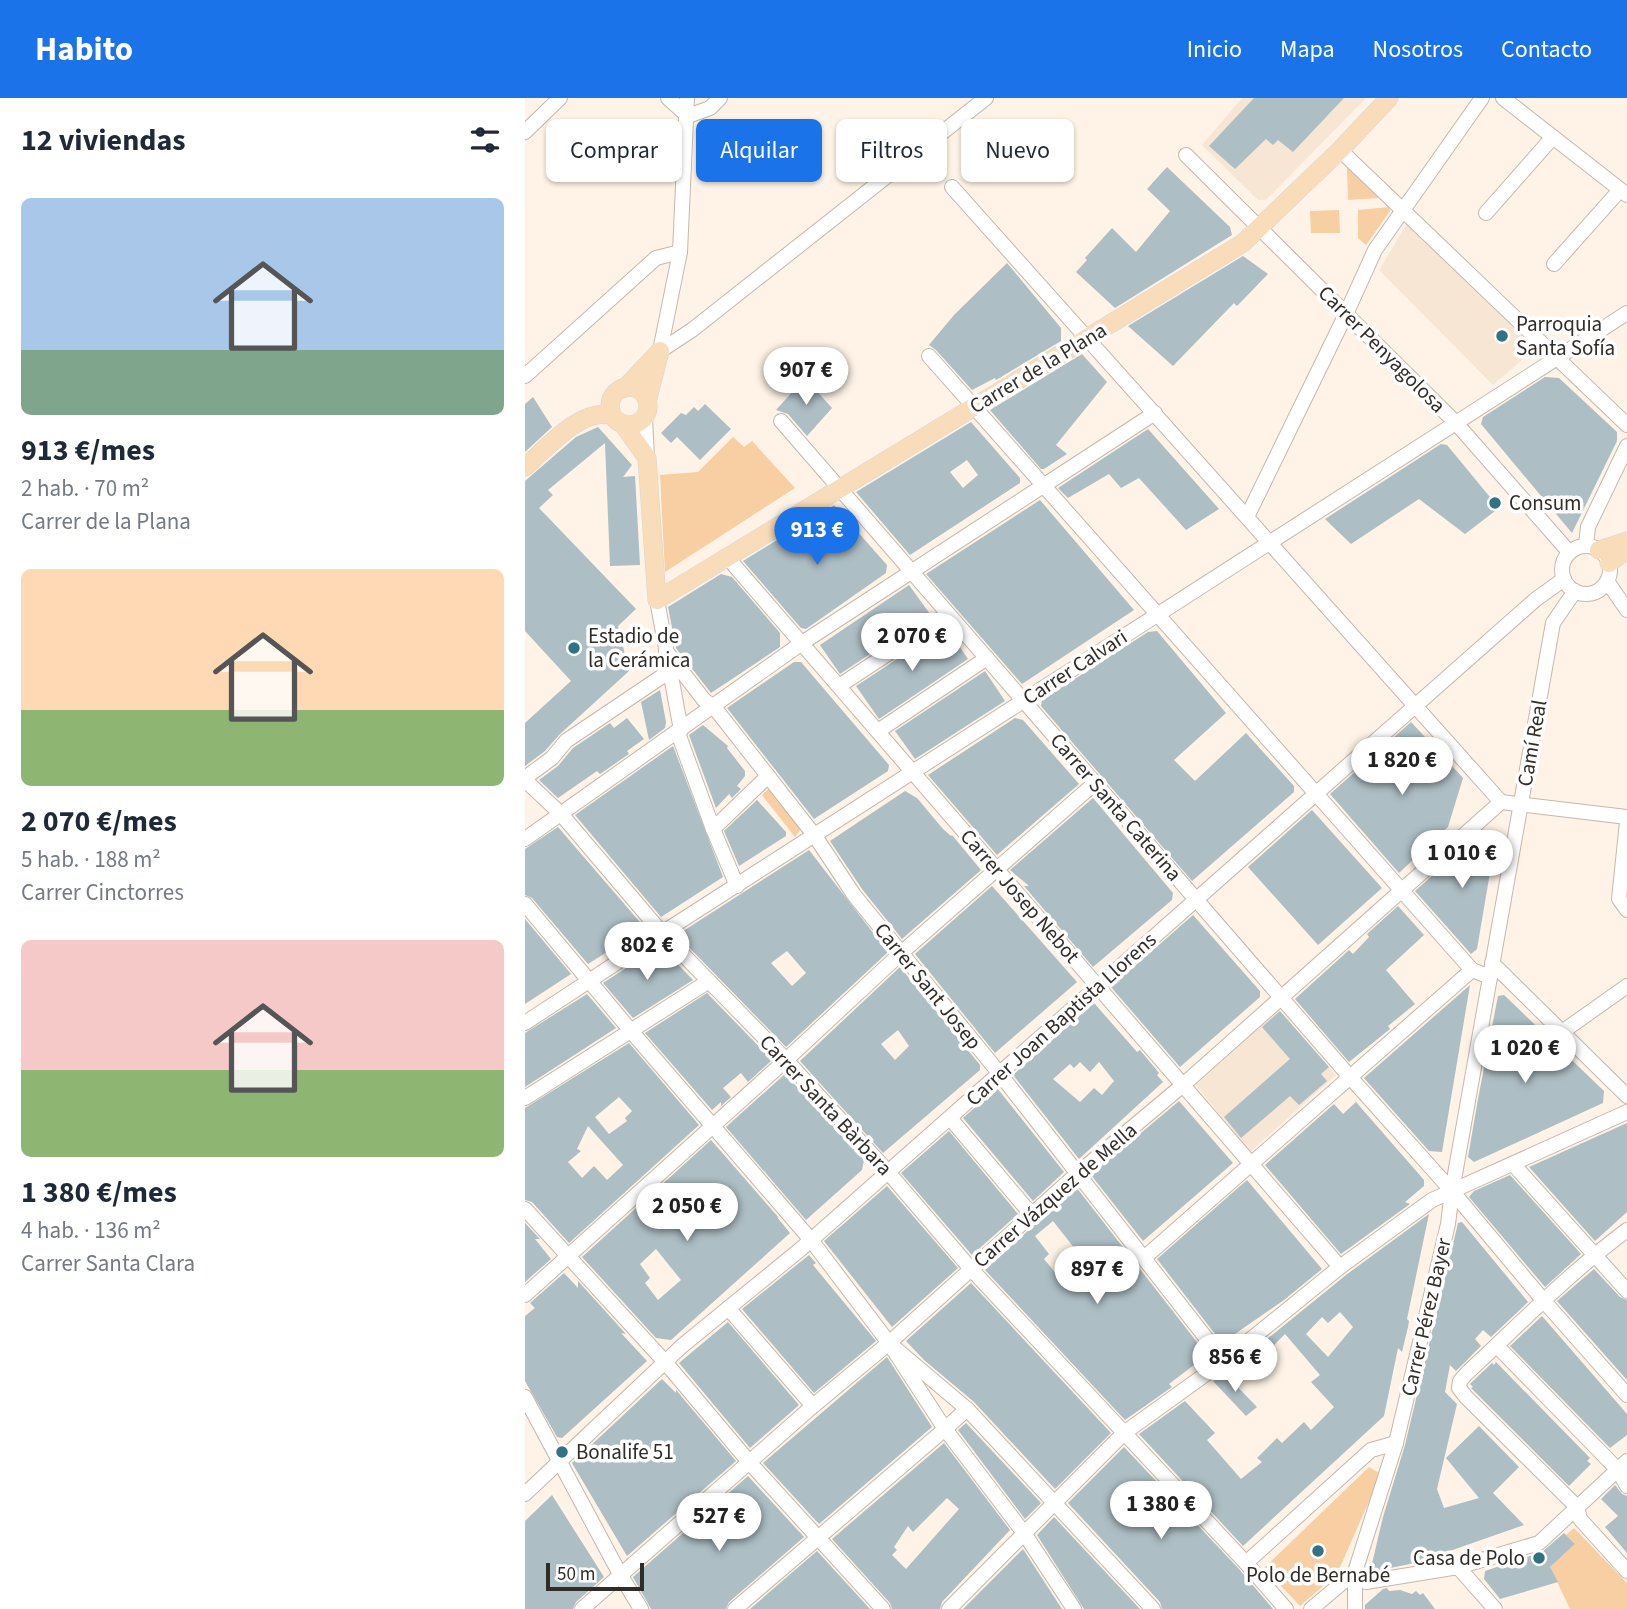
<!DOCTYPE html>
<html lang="es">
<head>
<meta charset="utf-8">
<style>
	body { margin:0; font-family:"Source Sans 3",sans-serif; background:#f6f6f7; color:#1f2937; height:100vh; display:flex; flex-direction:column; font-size:26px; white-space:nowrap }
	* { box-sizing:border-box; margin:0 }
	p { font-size:23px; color:#747a83 }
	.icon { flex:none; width:38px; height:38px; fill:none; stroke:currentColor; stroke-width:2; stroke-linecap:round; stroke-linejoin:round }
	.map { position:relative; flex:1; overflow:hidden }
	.details { display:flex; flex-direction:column; background:#fff; width:525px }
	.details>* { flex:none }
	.hud { position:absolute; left:21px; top:21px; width:665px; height:63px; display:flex; gap:14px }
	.scale { position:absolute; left:21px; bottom:18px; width:98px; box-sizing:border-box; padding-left:7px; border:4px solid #302c27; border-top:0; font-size:19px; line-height:24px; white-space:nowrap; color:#302c27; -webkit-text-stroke:5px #fff; paint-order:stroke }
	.price { position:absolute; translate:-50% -60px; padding:0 16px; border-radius:24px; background:#fff; color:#222; font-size:23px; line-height:46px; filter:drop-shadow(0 2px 4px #0008) }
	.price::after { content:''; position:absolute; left:50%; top:42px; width:21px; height:16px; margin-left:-10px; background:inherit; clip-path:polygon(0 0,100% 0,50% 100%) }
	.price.selected { background:#1a73e8; color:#fff }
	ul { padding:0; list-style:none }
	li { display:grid; align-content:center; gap:14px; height:371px; padding:0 21px }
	li span { display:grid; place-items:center; height:217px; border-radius:10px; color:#555 }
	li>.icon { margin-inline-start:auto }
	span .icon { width:126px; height:126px; fill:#fffc; stroke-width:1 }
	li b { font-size:30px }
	h2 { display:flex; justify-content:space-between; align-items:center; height:84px; padding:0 21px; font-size:30px }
	.pill { padding:0 24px; border-radius:10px; background:#fff; box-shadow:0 2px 5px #0004; font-size:24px; line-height:63px }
	.pill.selected { background:#1a73e8; color:#fff }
	header { display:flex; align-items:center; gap:42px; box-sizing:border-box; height:98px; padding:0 35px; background:#1a73e8; color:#fff }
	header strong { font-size:33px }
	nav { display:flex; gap:38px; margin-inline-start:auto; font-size:24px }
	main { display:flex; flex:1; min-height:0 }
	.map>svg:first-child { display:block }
</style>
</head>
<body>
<header>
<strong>Habito</strong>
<nav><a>Inicio</a><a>Mapa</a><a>Nosotros</a><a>Contacto</a></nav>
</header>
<main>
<section class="details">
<h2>12 viviendas<svg class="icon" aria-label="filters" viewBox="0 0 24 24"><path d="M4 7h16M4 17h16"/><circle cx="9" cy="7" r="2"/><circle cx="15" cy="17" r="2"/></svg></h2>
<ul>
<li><span style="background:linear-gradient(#a9c7e8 70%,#7fa58c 0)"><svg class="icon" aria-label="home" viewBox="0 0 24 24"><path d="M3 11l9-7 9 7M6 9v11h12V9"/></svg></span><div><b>913 €/mes</b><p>2 hab. · 70 m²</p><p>Carrer de la Plana</p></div></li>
<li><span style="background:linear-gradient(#ffd9b3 65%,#8fb573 0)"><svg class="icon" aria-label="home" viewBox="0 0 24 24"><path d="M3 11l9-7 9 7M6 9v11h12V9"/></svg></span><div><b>2 070 €/mes</b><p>5 hab. · 188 m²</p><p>Carrer Cinctorres</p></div></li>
<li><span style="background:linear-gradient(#f6c9c9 60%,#8fb573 0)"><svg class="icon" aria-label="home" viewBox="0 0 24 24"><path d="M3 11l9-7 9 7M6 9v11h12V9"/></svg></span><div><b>1 380 €/mes</b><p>4 hab. · 136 m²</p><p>Carrer Santa Clara</p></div></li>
</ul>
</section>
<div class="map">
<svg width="1102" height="1511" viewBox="0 0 1102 1511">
	<rect width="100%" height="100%" fill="#fef3e6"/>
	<!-- built -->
	<g fill="#f7e6d4">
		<polygon points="717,0 841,0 741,102 733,102 677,47"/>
		<polygon points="883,124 1010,251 968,287 854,172"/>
		<polygon points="754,912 811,977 725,1054 671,987"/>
	</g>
	<!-- green -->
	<g fill="#f7cfa2">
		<polygon points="822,69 854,100 823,102"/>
		<polygon points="864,109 865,113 841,147 833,140 833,112"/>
		<polygon points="814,112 815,135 786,135 785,113"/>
		<polygon points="208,339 219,349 227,343 270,390 140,474 135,377 173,374"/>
		<polygon points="245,689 276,731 270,739 237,697"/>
		<polygon points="844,1369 856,1376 812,1476 775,1508 739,1470"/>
		<polygon points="1049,1430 1102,1485 1102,1511 1045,1511 1025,1469 1050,1446 1041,1437"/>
	</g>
	<!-- building -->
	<g fill="#adbec4" fill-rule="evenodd">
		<polygon points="729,0 819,0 768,54 753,42 748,47 741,41 710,71 684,48"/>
		<polygon points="642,69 705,129 707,137 590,210 551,174 562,162 560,160 587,130 611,154 645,113 622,91"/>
		<polygon points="718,158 743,176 712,208 709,205 648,268 603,228"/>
		<polygon points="482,165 536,230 536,243 471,282 470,280 447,292 411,252 404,247 429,217"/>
		<polygon points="557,256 582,284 531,347 542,356 519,371 516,371 465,312"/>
		<polygon points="1020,279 1034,280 1092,334 1092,343 1047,435 956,326 958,319"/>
		<polygon points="280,280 307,310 282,338 263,316 251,312"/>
		<polygon points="8,299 27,329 0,354 0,306"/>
		<polygon points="180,306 206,331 175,362 152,339 146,345 136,335 156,315 161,317 169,309 173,313"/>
		<path d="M446,324l49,56v5l-110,72 -54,-63zM442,362l11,15 -15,13 -13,-16z"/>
		<polygon points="73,329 107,367 98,379 110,378 115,467 85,468 80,345 23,392 28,397 14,410 111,511 93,528 104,573 34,637 20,653 0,668 0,625 46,583 0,533 0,383 51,339"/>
		<polygon points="623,331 694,411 661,432 614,380 596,390 584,376 543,400 533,390"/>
		<polygon points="916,346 922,347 974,410 940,436 894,401 826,446 800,421"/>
		<polygon points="515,402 609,512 497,586 401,476"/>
		<polygon points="309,407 362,467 361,475 281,531 276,530 218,463"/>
		<polygon points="196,476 207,479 255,535 255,549 186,595 151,550 143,509"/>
		<polygon points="384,487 405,516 315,576 295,547"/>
		<polygon points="421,529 443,561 354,621 331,588"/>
		<polygon points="632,533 701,615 649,662 670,683 721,635 769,688 769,694 667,783 516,608 517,602 623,534"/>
		<polygon points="269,564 276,564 364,667 363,673 289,721 202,610"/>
		<polygon points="460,573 480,603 390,661 370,633"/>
		<polygon points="135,592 141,624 140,630 124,642 116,604"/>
		<polygon points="102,620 119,641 102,653 104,656 75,676 72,673 33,700 14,682 33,668 48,650 85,625 89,630"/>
		<polygon points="490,620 498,622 554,686 472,757 403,677"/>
		<polygon points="886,624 938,680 923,729 874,775 805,696"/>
		<polygon points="178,627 203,648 202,650 220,673 220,678 212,688 216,691 207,700 204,696 191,710 164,637"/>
		<polygon points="148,648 198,779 136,819 50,717"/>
		<polygon points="380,693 392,700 418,731 426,738 427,737 456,772 377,841 337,791 305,743"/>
		<polygon points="568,700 648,795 647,802 568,869 499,788 504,788 485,772"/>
		<polygon points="232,702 261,734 261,738 214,768 199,733"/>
		<polygon points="787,712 857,790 793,847 723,769"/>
		<polygon points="33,729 120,830 63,866 7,800 0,797 0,751"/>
		<polygon points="955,735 971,739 952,851 946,856 890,793"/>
		<path d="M284,752l79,102 -102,95 -109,-112zM262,853l19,22 -14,13 -21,-23z"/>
		<polygon points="467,788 552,884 470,955 390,856"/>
		<polygon points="873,808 899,837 861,872 890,906 863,928 865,931 824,964 770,901 824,852 828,856 844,839 842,836"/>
		<polygon points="668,817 735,893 735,899 655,969 586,889"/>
		<polygon points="0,821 46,876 0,906"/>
		<polygon points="135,848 168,882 108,920 78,885"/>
		<path d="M375,869l80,98v5l-97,83 -83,-92zM373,932l11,16 -14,14 -14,-16z"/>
		<polygon points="945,887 917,1054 904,1053 839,980"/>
		<polygon points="182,895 247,962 223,984 216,975 198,990 206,999 196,1008 196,1004 187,1012 120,935"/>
		<polygon points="62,896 91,930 0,989 0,935"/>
		<polygon points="979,897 1079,993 1078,1005 949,1064 943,1059 953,1001 973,898"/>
		<path d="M569,905l43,49 3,-2 19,23 -2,2 6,7 -84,77 -66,-84zM555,964l10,10 9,-10 15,19 -12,14 -8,-7 -14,14 -27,-23 17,-15 4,4z"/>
		<polygon points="755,913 804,969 796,976 802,983 774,1007 765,998 716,1040 699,1019 765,961 737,929"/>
		<path d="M104,945l70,82 -130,118 -37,-41 -7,-2v-92zM94,999l13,14 -7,7 2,3 -18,13 -14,-17zM63,1028l35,39 -16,15 -13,-14 -12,12 -14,-16 13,-11 -4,-2z"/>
		<polygon points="260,976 339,1062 337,1072 281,1122 201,1029"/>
		<polygon points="472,990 539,1074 508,1103 438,1020"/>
		<polygon points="654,1003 708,1065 618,1143 566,1077"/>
		<polygon points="831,1004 899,1082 899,1088 880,1104 885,1106 816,1156 740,1067 809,1006 818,1016"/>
		<polygon points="1102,1025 1102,1114 1070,1143 1004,1069"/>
		<polygon points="424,1033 493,1116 447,1157 376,1075"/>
		<path d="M186,1042l68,78 -2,-1 13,16 -119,107 -15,-2 -74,-81zM131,1151l25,31 -23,20 -13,-17 5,-5 -10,-14z"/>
		<polygon points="985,1077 1056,1156 1020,1189 944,1099 949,1093"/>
		<polygon points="722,1082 797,1171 759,1202 697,1245 632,1161"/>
		<polygon points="362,1088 433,1170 367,1229 299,1143"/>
		<path d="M551,1089l131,168 -38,29 3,3 -47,33 -140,-150zM528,1123l22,28 8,8 3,-3 18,22 -22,16 -14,-15 -6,4 -18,-22 5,-5 -14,-18z"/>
		<path d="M904,1116l-22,105 2,2 -1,6 -6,25 -4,-4 -14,68 -141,130 -104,-112 46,-33 30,32 -8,7 34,39 21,-17 -5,-4 20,-20 5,5 22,-21 7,8 23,-23 -23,-25 9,-7 -35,-41 -22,22 8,9 -14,14 -17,-18 106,-86zM815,1214l13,15 -25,30 -22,-23 16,-17 6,6z"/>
		<polygon points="937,1124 1003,1204 966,1239 958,1232 950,1241 956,1248 931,1273 925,1267 920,1294 932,1306 912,1391 919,1410 954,1400 921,1360 954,1328 994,1369 968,1395 999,1427 919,1455 920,1459 845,1474 858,1419 880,1347 933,1125"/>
		<polygon points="0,1125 15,1141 10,1141 26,1161 0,1184"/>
		<polygon points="284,1157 291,1165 288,1167 351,1243 289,1295 217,1211"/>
		<polygon points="1069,1171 1095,1199 1102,1202 1102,1282 1032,1203"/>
		<polygon points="39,1175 53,1190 53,1183 101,1236 96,1235 122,1263 37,1340 32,1339 0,1283 0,1218 10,1210 5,1205"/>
		<polygon points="446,1185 586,1335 530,1391 449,1304 399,1262 381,1243"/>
		<polygon points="1017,1218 1102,1316 1102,1337 1085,1350 985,1248"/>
		<polygon points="203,1224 274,1307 225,1350 154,1265"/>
		<polygon points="362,1259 407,1329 294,1426 238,1365"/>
		<polygon points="971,1264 1065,1360 1062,1363 1066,1366 1044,1388 946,1290 948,1289 945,1286 949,1282 967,1265 969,1267"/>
		<polygon points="699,1275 732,1309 721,1318 688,1283"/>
		<polygon points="137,1281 151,1295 151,1292 211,1363 102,1458 47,1365"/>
		<polygon points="441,1325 516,1405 500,1421 433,1332"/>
		<path d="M419,1345l66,87 -68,72 -2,7h-48l-2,-6 -58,-64zM422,1400l12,11 -53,60 -14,-14 5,-5 -3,-3 14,-21 5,6z"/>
		<polygon points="599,1349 714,1471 748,1511 637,1511 635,1504 543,1405"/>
		<polygon points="223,1378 279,1439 204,1504 201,1511 126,1511 108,1479"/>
		<polygon points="1090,1387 1097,1396 1102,1398 1102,1455 1080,1429 1093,1418 1076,1401"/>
		<polygon points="27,1397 79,1479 51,1504 48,1511 0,1511 0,1423"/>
		<polygon points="529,1419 615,1511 559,1511 512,1437"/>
		<polygon points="1039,1435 1050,1446 1025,1469 1033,1484 975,1501 959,1481 960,1473 1017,1454"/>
		<polygon points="498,1451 537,1511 438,1511"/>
		<polygon points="292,1453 345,1511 225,1511"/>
		<polygon points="862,1490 864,1493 875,1492 887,1496 891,1493 895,1497 898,1495 910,1511 840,1511 840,1507 858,1491"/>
	</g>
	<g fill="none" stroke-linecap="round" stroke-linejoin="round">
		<defs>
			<g id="minor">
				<polyline points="143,0 163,18 185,10 195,0"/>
				<polyline points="978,0 1102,97"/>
				<polyline points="0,34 35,0"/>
				<polyline points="815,52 1102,327"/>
				<polyline points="661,57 931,325 1044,454"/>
				<polyline points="427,89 976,704 1102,719"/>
				<polyline points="961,115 1028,39"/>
				<polyline points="1029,166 1095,92"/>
				<polyline points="135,253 167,232 461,0"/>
				<polyline points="135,253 155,154 162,0"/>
				<polyline points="404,258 947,872 965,879"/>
				<polyline points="0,278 131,160 155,154"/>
				<polyline points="120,319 122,360"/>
				<polyline points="256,323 825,979 927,1093 1018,1202 1102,1297"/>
				<polyline points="722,419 821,216 850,152 957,0"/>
				<polyline points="1061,448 1063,429 1102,348"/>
				<circle cx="1061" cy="472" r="24"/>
				<polyline points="202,459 815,1169"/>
				<polyline points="1082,483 1102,512"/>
				<polyline points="132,502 156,632"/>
				<polyline points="141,553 179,602 189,609 290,738 329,797 475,976 699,1263"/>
				<polyline points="314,588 423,516"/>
				<polyline points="353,633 462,560"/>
				<polyline points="153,635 188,731 212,788"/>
				<polyline points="0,680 27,660 41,643 145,573"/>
				<polyline points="0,682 36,716 137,835 261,962 363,1074 446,1171 721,1465"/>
				<polyline points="1102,724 1094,801 1102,812"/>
				<polyline points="188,731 243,678"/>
				<polyline points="0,741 277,545 630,315"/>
				<polyline points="0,806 106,933 286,1142 364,1245 420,1331 442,1311 364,1245"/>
				<polyline points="967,865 1102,998"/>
				<polyline points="0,925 137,835 1102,215"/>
				<polyline points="1037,934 1102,888"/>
				<polyline points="0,1000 184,883"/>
				<polyline points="425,1020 506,1116"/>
				<polyline points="988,1066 1102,1193"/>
				<polyline points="0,1111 140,1264 225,1365 358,1511"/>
				<path d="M1102,1132c-58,43 -107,94 -160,143l-7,8 -1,7 7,9 111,110 3,12 47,52"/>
				<polyline points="619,1160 947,872"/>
				<polyline points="0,1197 261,962 375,856 570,685"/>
				<polyline points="203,1210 288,1308"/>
				<polyline points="972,1248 1093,1372 1102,1388"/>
				<polyline points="0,1299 96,1478 116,1511"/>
				<polyline points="442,1311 628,1511"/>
				<polyline points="0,1396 157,1248 277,1150 1010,502 1039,481"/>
				<polyline points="933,1469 970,1511"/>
				<polyline points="830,1474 841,1484 933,1469 1014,1445 1102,1363"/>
				<polyline points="57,1511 288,1308 364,1245 552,1076 658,987 976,704"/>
				<polyline points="210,1511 420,1331 499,1435 549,1511"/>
				<polyline points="424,1511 599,1335 699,1263 815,1169 907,1102 1102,1014"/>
				<polyline points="761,1511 721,1465 846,1352 871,1345"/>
				<polyline points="786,1511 830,1474"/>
				<polyline points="830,1511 830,1474 871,1345 923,1126 927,1093 1028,525 1050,493"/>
			</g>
			<g id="major">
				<circle cx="104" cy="308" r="19"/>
				<polyline points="100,290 135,253 122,303"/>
				<polyline points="98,326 122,360 132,502 718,145 815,52 864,0"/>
				<path d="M0,369c23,-20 55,-59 87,-52"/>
				<polyline points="1074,452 1102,443"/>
				<polyline points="1084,465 1102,452"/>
			</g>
		</defs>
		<!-- minor casing -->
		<use href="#minor" stroke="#c3b8ac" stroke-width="16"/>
		<!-- major casing -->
		<use href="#major" stroke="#d6d5d4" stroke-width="19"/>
		<!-- minor -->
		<use href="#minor" stroke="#fff" stroke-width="14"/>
		<!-- major -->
		<use href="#major" stroke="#f9ddbb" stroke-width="18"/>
	</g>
	<!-- markers -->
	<g fill="#317385" stroke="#fff" stroke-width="2.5">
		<circle cx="977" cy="238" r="7"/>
		<circle cx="970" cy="405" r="7"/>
		<circle cx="49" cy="550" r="7"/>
		<circle cx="37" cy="1354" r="7"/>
		<circle cx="793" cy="1453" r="7"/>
		<circle cx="1014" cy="1460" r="7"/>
	</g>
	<g text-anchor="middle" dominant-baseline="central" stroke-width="7" stroke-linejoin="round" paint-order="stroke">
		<!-- poi labels -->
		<g font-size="21" fill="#302c27" stroke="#fff" text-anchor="start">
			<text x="991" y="226">Parroquia<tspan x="991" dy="24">Santa Sofía</tspan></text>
			<text x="984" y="405">Consum</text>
			<text x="63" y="538">Estadio de<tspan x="63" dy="24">la Cerámica</tspan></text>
			<text x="51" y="1354">Bonalife 51</text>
			<text x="1000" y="1460" text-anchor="end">Casa de Polo</text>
			<text x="793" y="1477" text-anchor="middle">Polo de Bernabé</text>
		</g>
		<!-- street labels -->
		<g font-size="21" fill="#302c27" stroke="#fff">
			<text transform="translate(857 251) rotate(45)">Carrer Penyagolosa</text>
			<text transform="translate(513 270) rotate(-31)">Carrer de la Plana</text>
			<text transform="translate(550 569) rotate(-33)">Carrer Calvari</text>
			<text transform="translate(1007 645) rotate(-80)">Camí Real</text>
			<text transform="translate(591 709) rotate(49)">Carrer Santa Caterina</text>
			<text transform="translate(495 798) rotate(49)">Carrer Josep Nebot</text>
			<text transform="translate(403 888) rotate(51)">Carrer Sant Josep</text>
			<text transform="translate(536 921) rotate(-42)">Carrer Joan Baptista Llorens</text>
			<text transform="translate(301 1007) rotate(47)">Carrer Santa Bàrbara</text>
			<text transform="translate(530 1097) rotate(-41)">Carrer Vázquez de Mella</text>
			<text transform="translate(901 1219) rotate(-77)">Carrer Pérez Bayer</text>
		</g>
	</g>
</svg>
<div class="scale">50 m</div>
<b class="price" style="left:281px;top:309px">907 €</b>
<b class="price selected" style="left:292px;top:469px">913 €</b>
<b class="price" style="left:387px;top:575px">2 070 €</b>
<b class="price" style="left:877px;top:699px">1 820 €</b>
<b class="price" style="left:937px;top:792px">1 010 €</b>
<b class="price" style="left:122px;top:884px">802 €</b>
<b class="price" style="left:1000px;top:987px">1 020 €</b>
<b class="price" style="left:162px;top:1145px">2 050 €</b>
<b class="price" style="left:572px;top:1208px">897 €</b>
<b class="price" style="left:710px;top:1296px">856 €</b>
<b class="price" style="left:636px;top:1443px">1 380 €</b>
<b class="price" style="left:194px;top:1455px">527 €</b>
<div class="hud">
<a class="pill">Comprar</a>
<a class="pill selected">Alquilar</a>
<a class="pill">Filtros</a>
<a class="pill">Nuevo</a>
</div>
</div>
</main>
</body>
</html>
